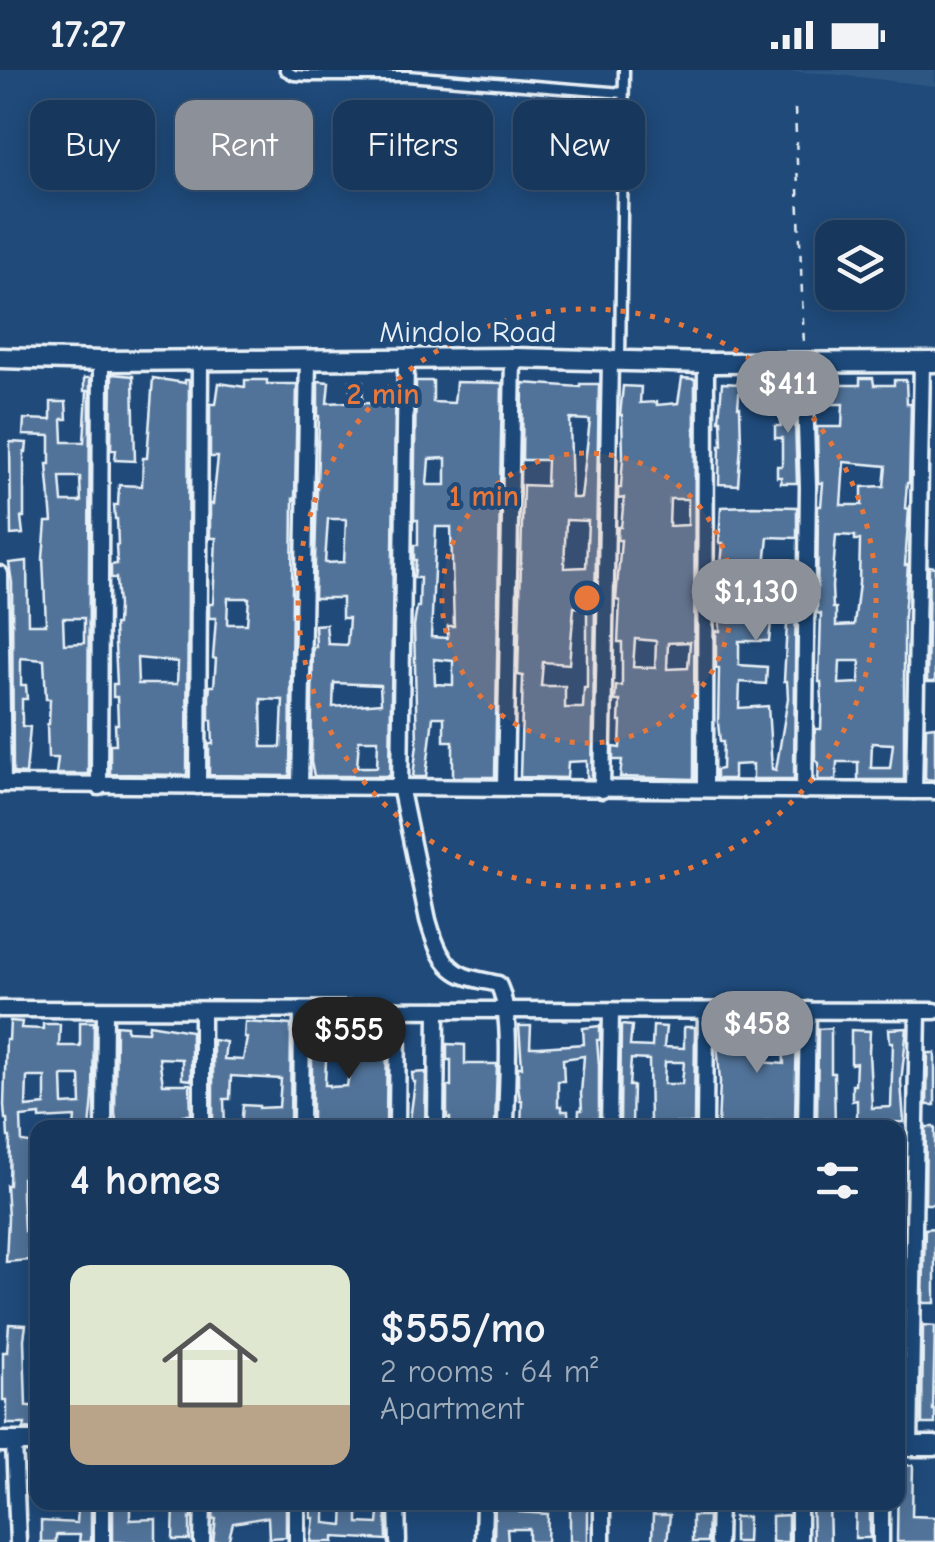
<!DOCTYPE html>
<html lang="en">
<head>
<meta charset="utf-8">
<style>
	body { margin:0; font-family:"Comic Neue",sans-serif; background:#244365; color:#f1f3f6; height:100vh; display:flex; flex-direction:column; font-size:38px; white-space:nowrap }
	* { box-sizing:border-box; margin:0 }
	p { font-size:32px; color:#9eacbb }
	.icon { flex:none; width:55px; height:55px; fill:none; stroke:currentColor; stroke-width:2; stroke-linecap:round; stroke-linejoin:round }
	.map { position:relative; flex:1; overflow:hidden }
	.sheet { position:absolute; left:30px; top:1050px; width:875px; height:390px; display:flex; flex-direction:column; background:#17385c; border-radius:20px; box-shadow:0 5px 25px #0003,0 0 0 2px #365272 }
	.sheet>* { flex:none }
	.hud { position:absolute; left:30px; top:30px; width:875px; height:90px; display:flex; gap:20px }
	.controls { position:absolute; left:815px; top:150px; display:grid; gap:20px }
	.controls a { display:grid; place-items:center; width:90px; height:90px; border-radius:20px; background:#17385c; box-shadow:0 5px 25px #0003,0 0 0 2px #365272; font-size:50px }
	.price { position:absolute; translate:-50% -85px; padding:0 22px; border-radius:35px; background:#8c9099; color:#fff; font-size:32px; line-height:65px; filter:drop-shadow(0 2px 5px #0008) }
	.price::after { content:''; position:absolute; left:50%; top:60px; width:30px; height:22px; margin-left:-15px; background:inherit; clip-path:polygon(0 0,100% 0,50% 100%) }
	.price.selected { background:#222; color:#fff }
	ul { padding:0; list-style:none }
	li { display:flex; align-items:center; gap:30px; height:250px; padding:0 40px }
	li span { display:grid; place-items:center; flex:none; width:280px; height:200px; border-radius:20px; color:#555 }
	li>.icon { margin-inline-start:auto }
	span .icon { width:120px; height:120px; fill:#fffc; stroke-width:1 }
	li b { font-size:42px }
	h2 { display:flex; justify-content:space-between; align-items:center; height:120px; padding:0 40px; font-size:42px }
	.tag { padding:0 35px; border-radius:20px; background:#17385c; box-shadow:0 5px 25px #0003,0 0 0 2px #365272; font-size:35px; line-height:90px }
	.tag.selected { background:#8c9099; color:#fff }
	.status { display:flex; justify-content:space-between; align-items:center; height:70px; padding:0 50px; background:#17385c; direction:ltr }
	.status svg { height:28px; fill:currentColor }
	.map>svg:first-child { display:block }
</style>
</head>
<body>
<div class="status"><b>17:27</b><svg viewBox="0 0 49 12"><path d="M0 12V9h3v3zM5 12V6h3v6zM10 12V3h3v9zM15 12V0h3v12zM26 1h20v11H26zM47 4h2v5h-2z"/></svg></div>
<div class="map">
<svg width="935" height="1472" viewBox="0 0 935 1472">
	<rect width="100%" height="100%" fill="#1f4a7a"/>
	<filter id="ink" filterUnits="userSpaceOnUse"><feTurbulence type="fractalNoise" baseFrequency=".01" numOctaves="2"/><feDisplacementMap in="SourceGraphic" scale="20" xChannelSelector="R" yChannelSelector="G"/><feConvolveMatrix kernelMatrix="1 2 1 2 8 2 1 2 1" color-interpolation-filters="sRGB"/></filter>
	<g filter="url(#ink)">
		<!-- built -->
		<polygon fill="#2e5683" points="747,0 935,0 935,16 824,3"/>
		<!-- building -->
		<g fill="#517399" stroke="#e8f1f8" stroke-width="2.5" fill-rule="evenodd">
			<polygon points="112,304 133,306 135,391 115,390 116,380 111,380"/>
			<path d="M84,308h6l-2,396h-32l2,-16h-10l-1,-34h2l1,-25h-4l-2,-39 -23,-2v27h5l1,14h-5v27l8,1 -4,47 -13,-1 -1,-190 -3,-20 18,-2 1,63h18l-3,-66 3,-36h6l-5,-58h3v-28l-27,-1 1,-16 27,1v-18h15l1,17h-5l1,23h21l3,-51h-3zM60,407h20l1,25h-19zM63,548h21v25l-20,1z"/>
			<path d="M153,308l32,5v-3h4l-2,395 -77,-1v-30h6l-1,-20h3l-1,-27h-4v-13h4l-3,-59h3l1,-19 -2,-28h-5v-13l6,-1 -1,-19h2l-1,-26h-2l-1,-14h4l1,-20 23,1 1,-28h4zM137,588l41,4 -1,22h-39z"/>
			<path d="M682,308l13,1 -1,400 -74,-2 2,-17h-9v-13l7,1 1,-26h-2l1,-21h-5l1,-15h6v-44h-4l2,-41 -4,-1 5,-60h-4l1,-13h3l3,-29 -6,1v-11h3v-3l2,-27 -1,-43h-2l3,-29 18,1 -1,16 17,-1v3l21,-2zM670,429h18v26l-19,1zM635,569l21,2 -1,27 -22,-1zM690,572l-2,26 -21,1 1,-26z"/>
			<path d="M860,308h13l1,7h20v-5h12l1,24h4l-2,79h-2l-2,25 4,1 -4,56h3l-4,51v164h-46v-18h-21l-1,18h-18l1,-17 -4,-3v-31h6l1,-28 -1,-19h-2l2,-68 -4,-1 1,-107h3l2,-23h-5l-1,-56h25l1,-23h-23l1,-19h39zM844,392l42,4 -2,20 -22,1v18h-21zM836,465l19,1v4h5l-1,43 -5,42 -18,1v-18h-3l-1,-21zM840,591h20l-1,22 -20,1zM872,673l21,1 -3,24h-19z"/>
			<path d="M245,310h22v4h30l-2,116 -2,-1 -3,277 -81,-1v-31h4l-1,-24h-3v-23l1,-11h4l2,-27 -3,-1 3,-40h-7v-14h4l3,-66h-6v-34h3l5,-47h-8v-53h6l3,-21 26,4zM228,528h21l-2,26h-20zM261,629l22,1 -2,47h-19z"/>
			<path d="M318,311l11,1 -2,21 23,-1v-21h13l-1,22 33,1 -5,372h-76l-3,-14 2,-115h3l-1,-22 11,-1 2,20 19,1 2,-27h-7v-20h-28l5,-182h-1zM328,449h18l-2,43 -19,1zM334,613l46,2 1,18 -48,4zM359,670h19l-1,27h-20z"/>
			<path d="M416,311h17v21l21,1 2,-21 46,1 -7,394h-42v-36h-9v-24h-11l-7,60h-13l4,-33 -3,-118 3,-19h2l1,-29h-6l2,-18h-2v-15h4v-25h-4zM446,388v27h-19l2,-26zM436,457h15l3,99h-6l-1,12 -16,-1zM434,589l19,2v24l-18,-1z"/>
			<path d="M523,313l57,4v-3h19l-7,394h-5v-17l-19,1 -1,16 -47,-1 3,-101 -5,-1 5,-190 23,1 1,-26h-25zM570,349l20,1 -9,78h-9zM566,450l22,1 -2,46 -22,1zM574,537l13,1v80h-3l-1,20h-18v-22h-24l2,-24 26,2z"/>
			<polygon points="722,313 740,314 738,337 740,337 741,374 738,415 719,414 720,375 722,375 721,350 719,350"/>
			<polygon points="783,315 794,316 797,413 781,413 781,407 777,407 777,396 782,396 782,368 775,368 775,356 781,356 779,321 783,321"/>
			<polygon points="10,372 27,373 26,382 24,382 24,447 21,447 23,464 11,465"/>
			<path d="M753,436l44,1v31l-29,-1 -3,29 31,1 -2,212h-41v-15l-19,1v14h-18v-9l6,-1 1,-27h-3l-2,-19 1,-55h-3v-37h4l-1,-66h2l2,-22h-4l2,-36zM771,552l16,1 -3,58h3l1,17 -12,72 -4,-1 -4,-63 -29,2 1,-26 26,2 1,-17 -28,-2v-24h30z"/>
			<polygon points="929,496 935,497 935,612 927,612"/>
			<polygon points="935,656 935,710 925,709 926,657"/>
			<path d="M10,951l12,1 -1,6 22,1v-5h17l-1,22h21v-24h14l-1,75 -3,31h-16l1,-11 -35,2v-4l-19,2 1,25 8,1 -1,35h-7v18l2,35 4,1 1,28 -23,2 2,-44 -2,-33h3l1,-48h-2l-1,-18h-2l-1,-14 2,-65h3zM62,1006h18l1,28 -18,1zM27,1007h18v28l-19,2z"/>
			<polygon points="245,952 291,955 290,1058 241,1058 243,1035 259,1036 259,1038 279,1037 281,1009 231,1006 230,1029 224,1029 225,1058 213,1058 213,970 226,972 224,989 243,990 247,968 244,968"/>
			<polygon points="149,954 191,961 191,1010 182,1009 182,989 159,988 163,1014 190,1014 191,1045 183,1045 182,1058 117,1058 115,1043 116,955 127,956 127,961 148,962"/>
			<path d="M376,954l11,1 -1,103h-74v-101h12v15h50zM326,989h25l-4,27 -17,1v-2h-5z"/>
			<path d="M621,955l11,1 -2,20 22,1 1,-21 13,1 -2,20 20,1v-21h11l-1,97 -44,-1 -1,-63 -18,-1 -2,27h4l-1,39 -12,-1zM665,992h19l-2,22h-18z"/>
			<polygon points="519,956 531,956 530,977 539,977 584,974 583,958 600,956 600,970 597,970 599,995 599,1049 588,1049 588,1058 578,1058 579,1040 582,1040 581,1024 584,986 563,989 564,1011 558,1011 558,1036 562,1036 562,1041 568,1041 569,1058 521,1058 522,1030 520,1030 518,1014 518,997 522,997"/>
			<path d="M716,958h81l-2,93h-29v7h-48l2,-46zM764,972h19l1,22 -22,-2z"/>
			<polygon points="831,958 831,1003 834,1003 835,1058 817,1058 818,959"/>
			<polygon points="907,958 901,1012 904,1052 870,1053 870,1058 857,1058 857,1030 852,1031 852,1015 855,1015 856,993 851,994 851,960 870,961 869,982 872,1038 891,1037 893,972 890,972 889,959"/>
			<polygon points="447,974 465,975 465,994 497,994 495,1058 450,1058 450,1048 447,1048 447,1016 451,1016 451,990 447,990"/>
			<polygon points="928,983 935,983 935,1035 927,1035"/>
			<polygon points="426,1002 425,1058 409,1058 415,1012 413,1012 412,1003"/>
			<polygon points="926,1057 935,1057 935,1134 925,1134"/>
			<polygon points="935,1158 935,1233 923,1233 925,1159"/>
			<polygon points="9,1254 26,1255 24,1269 26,1336 38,1336 38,1360 24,1359 25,1354 7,1354 7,1330 3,1330 3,1282 7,1282"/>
			<polygon points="923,1255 935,1256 933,1340 935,1340 935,1354 922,1354"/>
			<polygon points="913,1395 912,1446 935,1447 935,1472 897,1472 898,1396"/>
			<polygon points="180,1432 192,1432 192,1449 190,1448 190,1470 173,1470 174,1434"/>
			<polygon points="253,1432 286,1432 286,1467 269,1468 268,1447 233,1453 228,1472 213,1472 216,1449 213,1449 214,1433 229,1433 229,1436"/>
			<polygon points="311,1432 325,1432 325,1453 343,1455 344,1432 358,1432 358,1453 378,1454 380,1432 386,1432 387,1470 334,1467 334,1472 311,1472 314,1448 311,1448"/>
			<polygon points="495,1432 519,1432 519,1442 548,1444 547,1472 529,1472 529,1459 507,1459 508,1472 494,1472"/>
			<rect x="570" y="1432" width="18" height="40"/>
			<polygon points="812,1432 829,1432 830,1472 813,1472"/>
			<polygon points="856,1432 870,1432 870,1468 855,1468"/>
			<polygon points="113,1434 130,1434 130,1450 156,1449 156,1472 113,1472"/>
			<polygon points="78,1437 91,1438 91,1472 79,1472 80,1465 56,1465 56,1472 41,1472 41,1451 77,1453"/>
			<polygon points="653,1445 670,1445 667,1472 652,1472"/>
			<polygon points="788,1445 788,1472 772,1472 772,1446"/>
			<polygon points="692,1446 708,1446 707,1472 692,1472"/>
			<polygon points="734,1447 748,1447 747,1472 734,1472"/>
		</g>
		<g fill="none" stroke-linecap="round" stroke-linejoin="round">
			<defs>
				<g id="service">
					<polyline points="285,0 294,5 308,6 407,6 623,23"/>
					<polyline points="620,290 624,0"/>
				</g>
				<g id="minor">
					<path d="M406,289l-6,427 28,134c6,21 14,48 37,56 11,4 22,5 33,8 16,30 8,107 8,144"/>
					<polyline points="922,292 914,721 935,721"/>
					<polyline points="804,294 808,417 804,721"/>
					<polyline points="0,504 3,714"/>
					<polyline points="0,714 914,721"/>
					<polyline points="198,716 200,290"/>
					<polyline points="300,716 308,289"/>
					<polyline points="99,717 101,291"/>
					<polyline points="505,717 513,288"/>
					<polyline points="705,718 706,293"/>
					<polyline points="602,720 610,291"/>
					<polyline points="0,939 935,941"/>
					<polyline points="202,941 202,1058"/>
					<polyline points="104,1058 105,940"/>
					<polyline points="301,1058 302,941"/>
					<polyline points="397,1058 398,940"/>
					<polyline points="436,1058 437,940"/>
					<polyline points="609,1058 611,942"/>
					<polyline points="705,1058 706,942"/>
					<polyline points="806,1058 808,940"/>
					<polyline points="14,1372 18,1472"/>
					<polyline points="910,1376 918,941"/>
					<polyline points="297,1432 297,1472"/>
					<polyline points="397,1432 398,1472"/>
					<polyline points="881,1432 881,1472"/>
					<polyline points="102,1472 102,1432"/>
					<polyline points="202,1472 203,1432"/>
					<polyline points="483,1472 484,1432"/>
					<polyline points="602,1472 602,1432"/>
					<polyline points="718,1472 719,1432"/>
					<polyline points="799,1472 799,1432"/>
				</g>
				<g id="tertiary">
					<polyline points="0,288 101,291 513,288 706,293 935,292"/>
					<polyline points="0,1372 38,1372"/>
					<polyline points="898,1376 935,1376"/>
				</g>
			</defs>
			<!-- service casing -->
			<use href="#service" stroke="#e8f1f8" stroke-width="15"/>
			<!-- minor casing -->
			<use href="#minor" stroke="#e8f1f8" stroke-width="21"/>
			<!-- tertiary casing -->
			<use href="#tertiary" stroke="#e8f1f8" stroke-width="25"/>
			<!-- path -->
			<polyline stroke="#e8f1f8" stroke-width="2.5" stroke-dasharray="8 8" stroke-linecap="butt" points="795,39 804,277"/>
			<!-- service -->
			<use href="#service" stroke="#1f4a7a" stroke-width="8"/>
			<!-- minor -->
			<use href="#minor" stroke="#1f4a7a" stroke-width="14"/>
			<!-- tertiary -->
			<use href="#tertiary" stroke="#1f4a7a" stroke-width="18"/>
		</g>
	</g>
	<!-- distance rings -->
	<circle cx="587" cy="528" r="145" fill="#e8773b" fill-opacity=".12"/>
	<g fill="none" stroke="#e8773b" stroke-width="5" stroke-dasharray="5 10">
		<circle cx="587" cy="528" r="145"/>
		<circle cx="587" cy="528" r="289"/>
	</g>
	<g text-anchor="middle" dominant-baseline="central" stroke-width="8" stroke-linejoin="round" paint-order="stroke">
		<!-- street labels -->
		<g font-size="30" fill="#e8f1f8" stroke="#1f4a7a">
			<text x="468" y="262">Mindolo Road</text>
		</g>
	</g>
	<circle cx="587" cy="528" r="15" fill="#e8773b" stroke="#1f4a7a" stroke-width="5"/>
	<g font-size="30" text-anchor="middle" font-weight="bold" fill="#e8773b" stroke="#1f4a7a" stroke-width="8" stroke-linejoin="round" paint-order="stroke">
		<text x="383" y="334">2 min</text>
		<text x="484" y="436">1 min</text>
	</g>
</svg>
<div class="controls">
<a><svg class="icon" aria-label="layers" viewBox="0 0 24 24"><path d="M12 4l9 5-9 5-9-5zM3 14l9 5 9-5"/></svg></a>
</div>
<b class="price" style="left:788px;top:366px">$411</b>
<b class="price" style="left:756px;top:574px">$1,130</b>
<b class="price" style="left:757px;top:1006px">$458</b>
<b class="price selected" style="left:349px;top:1012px">$555</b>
<div class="hud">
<a class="tag">Buy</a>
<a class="tag selected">Rent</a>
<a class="tag">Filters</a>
<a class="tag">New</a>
</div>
<section class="sheet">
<h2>4 homes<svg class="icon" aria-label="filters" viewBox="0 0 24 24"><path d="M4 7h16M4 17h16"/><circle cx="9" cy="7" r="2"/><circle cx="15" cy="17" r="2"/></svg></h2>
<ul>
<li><span style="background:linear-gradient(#dfe7d0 70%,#b9a48a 0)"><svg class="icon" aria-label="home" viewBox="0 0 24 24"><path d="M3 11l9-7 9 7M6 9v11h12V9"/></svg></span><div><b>$555/mo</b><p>2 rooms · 64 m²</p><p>Apartment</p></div></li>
</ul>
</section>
</div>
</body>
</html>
